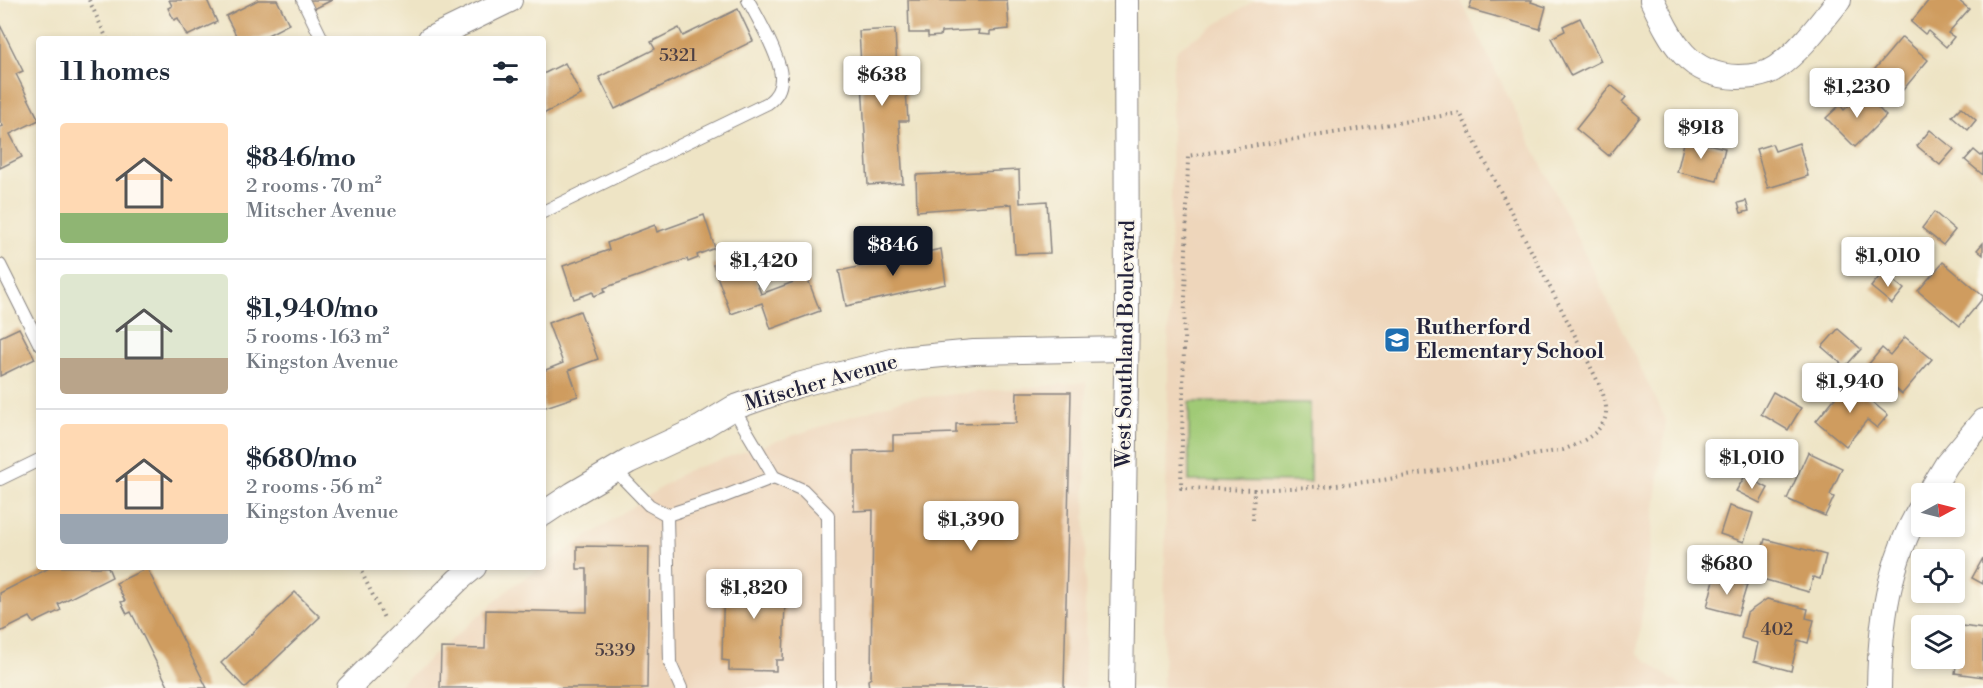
<!DOCTYPE html>
<html lang="en">
<head>
<meta charset="utf-8">
<style>
	body { margin:0; font-family:"Libre Bodoni",serif; background:#f2f2f3; color:#1f2937; height:100vh; display:flex; flex-direction:column; font-size:22px; white-space:nowrap }
	* { box-sizing:border-box; margin:0 }
	p { font-size:20px; color:#747a83 }
	.icon { flex:none; width:33px; height:33px; fill:none; stroke:currentColor; stroke-width:2; stroke-linecap:round; stroke-linejoin:round }
	.map { position:relative; flex:1; overflow:hidden }
	.details { position:absolute; left:36px; top:36px; width:510px; height:534px; display:flex; flex-direction:column; background:#fff; border-radius:6px; box-shadow:0 3px 9px #0003 }
	.details>* { flex:none }
	.needle { width:39px; rotate:83deg }
	.buttons { position:absolute; left:1911px; top:483px; display:grid; gap:12px }
	.buttons a { display:grid; place-items:center; width:54px; height:54px; border-radius:6px; background:#fff; box-shadow:0 3px 9px #0003; font-size:30px }
	.price { position:absolute; translate:-50% -51px; padding:0 14px; border-radius:6px; background:#fff; color:#222; font-size:20px; line-height:39px; filter:drop-shadow(0 2px 3px #0008) }
	.price::after { content:''; position:absolute; left:50%; top:36px; width:18px; height:14px; margin-left:-9px; background:inherit; clip-path:polygon(0 0,100% 0,50% 100%) }
	.price.current { background:#111827; color:#fff }
	ul { padding:0; list-style:none }
	li { display:flex; align-items:center; gap:18px; height:150px; padding:0 24px }
	li+li { border-top:2px solid #e0e1e3 }
	li span { display:grid; place-items:center; flex:none; width:168px; height:120px; border-radius:6px; color:#555 }
	li>.icon { margin-inline-start:auto }
	span .icon { width:72px; height:72px; fill:#fffc; stroke-width:1 }
	li b { font-size:26px }
	h2 { display:flex; justify-content:space-between; align-items:center; height:72px; padding:0 24px; font-size:26px }
	.map>svg:first-child { display:block }
</style>
</head>
<body>
<div class="map">
<svg width="1983" height="688" viewBox="0 0 1983 688">
	<rect width="100%" height="100%" fill="#fbf7ec"/>
	<filter id="ink" filterUnits="userSpaceOnUse"><feTurbulence type="fractalNoise" baseFrequency=".0167" numOctaves="2"/><feDisplacementMap in="SourceGraphic" scale="12" xChannelSelector="R" yChannelSelector="G"/><feConvolveMatrix kernelMatrix="1 2 1 2 8 2 1 2 1" color-interpolation-filters="sRGB"/></filter>
	<filter id="wash" filterUnits="userSpaceOnUse"><feTurbulence type="fractalNoise" baseFrequency=".008" numOctaves="4" result="noise"/><feDisplacementMap in="SourceGraphic" scale="24" xChannelSelector="R" yChannelSelector="G"/><feGaussianBlur stdDeviation="1.35" result="paint"/><feColorMatrix in="noise" values="0 0 0 0 0 0 0 0 0 0 0 0 0 0 0 0 0 1.4 0 .05"/><feComposite in="paint" operator="in"/></filter>
	<g filter="url(#wash)">
		<rect width="100%" height="100%" fill="#eee4c5"/>
		<!-- built -->
		<g fill="#eed6bb">
			<polygon points="1255,0 1461,0 1666,420 1637,653 1682,687 1695,688 1163,688 1173,65 1177,49"/>
			<polygon points="1086,382 1085,688 396,688 514,585 686,471 904,399"/>
		</g>
		<!-- green -->
		<polygon fill="#a0ca76" stroke="#617658" stroke-width="1.5" points="1189,402 1310,403 1310,482 1189,481"/>
		<g id="blocks">
			<!-- building -->
			<g fill="#cf9c5e">
				<polygon points="169,0 207,0 217,22 187,36 178,18 174,20 168,8 172,6"/>
				<polygon points="258,0 277,0 289,24 260,39 238,39 226,16"/>
				<polygon points="306,0 332,0 312,10"/>
				<polygon points="908,0 1007,0 1009,29 990,31 990,35 978,34 979,30 941,32 940,36 928,37 928,33 909,33"/>
				<polygon points="1472,0 1532,0 1531,2 1546,7 1540,29 1469,9"/>
				<polygon points="1929,0 1958,0 1969,9 1948,33 1954,37 1946,47 1928,31 1925,34 1911,22"/>
				<polygon points="738,9 753,41 615,109 599,77 655,49 651,42 679,28 683,36"/>
				<polygon points="1580,18 1601,61 1571,76 1551,38 1565,31 1563,26"/>
				<polygon points="0,25 23,71 16,74 39,120 10,134 22,157 0,168 0,127 3,126 0,121"/>
				<polygon points="895,29 898,91 906,90 908,121 899,121 903,183 868,185 859,31"/>
				<polygon points="1902,37 1928,60 1903,90 1889,78 1883,85 1870,75"/>
				<polygon points="565,63 581,95 543,114 543,74"/>
				<polygon points="1611,85 1626,97 1622,102 1640,117 1609,156 1576,129"/>
				<polygon points="1863,92 1886,116 1855,147 1826,118 1840,105 1844,110"/>
				<polygon points="1961,107 1976,120 1968,130 1952,116"/>
				<polygon points="1930,130 1954,149 1940,165 1917,146"/>
				<polygon points="1685,139 1725,148 1717,181 1677,172"/>
				<polygon points="1799,143 1808,176 1768,188 1756,149 1772,144 1775,151"/>
				<polygon points="1974,150 1981,156 1983,154 1983,175 1965,160"/>
				<polygon points="1019,170 1020,203 1047,201 1050,253 1015,254 1012,204 917,211 916,175"/>
				<polygon points="1746,201 1749,211 1741,213 1738,203"/>
				<polygon points="1934,212 1955,230 1943,245 1922,228"/>
				<polygon points="704,215 715,248 697,255 698,258 688,262 687,259 604,288 605,292 594,296 593,292 574,299 563,266 609,250 607,243 655,225 657,232"/>
				<polygon points="1983,243 1983,255 1977,250"/>
				<polygon points="941,249 946,284 846,306 839,271"/>
				<polygon points="746,252 761,294 807,277 820,311 771,329 762,303 731,314 713,265"/>
				<polygon points="1943,262 1983,296 1983,298 1960,326 1918,291"/>
				<polygon points="1883,272 1904,289 1892,304 1871,287"/>
				<polygon points="580,311 598,359 569,370 578,396 543,408 543,371 563,363 548,323"/>
				<polygon points="19,328 35,359 0,376 0,337"/>
				<polygon points="1838,329 1861,349 1845,367 1822,347"/>
				<polygon points="1905,337 1932,359 1902,394 1868,365 1882,348 1890,355"/>
				<polygon points="1848,382 1888,415 1877,428 1867,420 1846,446 1816,421"/>
				<polygon points="1017,392 1071,392 1064,688 869,688 868,680 871,678 873,510 854,511 854,451 893,450 893,435 956,433 956,424 1016,423"/>
				<polygon points="1773,392 1801,408 1788,430 1761,414"/>
				<polygon points="1808,452 1842,468 1830,495 1834,497 1825,516 1787,499"/>
				<polygon points="1745,476 1768,488 1760,503 1736,491"/>
				<polygon points="1729,506 1753,513 1744,542 1720,534"/>
				<polygon points="1765,539 1826,555 1820,579 1813,577 1809,592 1755,577"/>
				<polygon points="577,546 649,547 647,688 440,688 441,648 485,649 486,610 587,612 587,569 577,569"/>
				<polygon points="1983,558 1983,584 1972,578"/>
				<polygon points="51,567 108,567 112,577 58,604 61,610 34,623 30,617 0,632 0,593"/>
				<polygon points="147,568 207,688 169,688 131,612 127,614 121,602 125,601 116,583"/>
				<polygon points="724,572 786,573 783,660 776,660 776,671 729,670 729,661 722,660"/>
				<polygon points="1715,576 1747,585 1738,615 1707,607"/>
				<polygon points="295,592 320,617 245,688 221,663"/>
				<polygon points="1767,599 1808,609 1806,618 1814,620 1808,643 1798,640 1791,671 1754,661 1758,643 1741,638 1747,613"/>
				<polygon points="1962,626 1983,629 1983,677 1955,673"/>
			</g>
		</g>
	</g>
	<g filter="url(#ink)">
		<use href="#blocks" fill-opacity="0" stroke="#888380" stroke-width="1.5"/>
		<g fill="none" stroke-linecap="round" stroke-linejoin="round">
			<defs>
				<g id="service">
					<polyline points="303,0 322,39"/>
					<path d="M543,212l225,-109c8,-6 13,-13 13,-24 1,-19 -23,-61 -33,-79"/>
					<polyline points="0,265 39,343"/>
					<polyline points="733,408 774,477 803,490 828,515 829,688"/>
					<polyline points="615,470 649,505 667,515 720,498 774,477"/>
					<polyline points="0,479 39,460"/>
					<polyline points="667,515 670,663 681,688"/>
				</g>
				<g id="minor">
					<path d="M1652,0c19,40 35,76 86,77 13,0 28,-2 39,-10 25,-18 43,-44 62,-67"/>
					<polyline points="430,39 510,0"/>
					<polyline points="1929,494 1947,464 1983,421"/>
					<polyline points="543,514 573,494 629,461 700,428 733,408 798,385 900,359 974,352 1126,349"/>
					<polyline points="349,688 458,580 474,567"/>
					<polyline points="1121,688 1127,313 1126,0"/>
					<path d="M1879,688c1,-63 9,-127 43,-182"/>
				</g>
			</defs>
			<!-- service casing -->
			<use href="#service" stroke="#888380" stroke-width="14"/>
			<!-- minor casing -->
			<use href="#minor" stroke="#888380" stroke-width="26"/>
			<!-- path -->
			<g stroke="#888380" stroke-width="4" stroke-dasharray="1.5 4.5" stroke-linecap="butt">
				<polyline points="89,0 107,39"/>
				<path d="M1253,520l1,-30 -73,-2 7,-332 272,-43 124,240c23,49 43,72 -21,97l-180,30 -55,6 -74,4"/>
				<polyline points="359,567 384,618"/>
			</g>
			<!-- service -->
			<use href="#service" stroke="#fff" stroke-width="12"/>
			<!-- minor -->
			<use href="#minor" stroke="#fff" stroke-width="24"/>
		</g>
	</g>
	<!-- icons -->
	<defs>
		<symbol id="school-square" viewBox="-11 -11 22 22"><rect x="-9" y="-9" width="18" height="18" rx="4" fill="#1f6fb2" stroke="#fbf7ec"/><path d="M0-5L7-2L0 1L-7-2ZM-4 1L0 2.5L4 1V4Q0 6-4 4Z" fill="#fff"/></symbol>
	</defs>
	<g fill-rule="evenodd">
		<use href="#school-square" x="1382" y="325" width="30" height="30"/>
	</g>
	<g text-anchor="middle" dominant-baseline="central" stroke-width="4.5" stroke-linejoin="round" paint-order="stroke">
		<!-- number labels -->
		<g font-size="18" fill="#4d4044">
			<text x="678" y="55">5321</text>
			<text x="1777" y="629">402</text>
			<text x="615" y="650">5339</text>
		</g>
		<!-- poi labels -->
		<g font-size="21" font-weight="bold" fill="#22223b" stroke="#fbf7ec" text-anchor="start">
			<text x="1416" y="328">Rutherford<tspan x="1416" dy="24">Elementary School</tspan></text>
		</g>
		<!-- street labels -->
		<g font-size="21" fill="#22223b" stroke="#fbf7ec">
			<text transform="translate(1126 344) rotate(-89)">West Southland Boulevard</text>
			<text transform="translate(821 383) rotate(-16)">Mitscher Avenue</text>
		</g>
	</g>
</svg>
<div class="buttons">
<a><svg class="needle" viewBox="-14 -14 28 28"><path d="M0-13l5 13h-10z" fill="#e53935"/><path d="M0 13l5-13h-10z" fill="#747a83"/></svg></a>
<a><svg class="icon" aria-label="locate" viewBox="0 0 24 24"><circle cx="12" cy="12" r="6"/><path d="M12 2v4M12 18v4M2 12h4M18 12h4"/></svg></a>
<a><svg class="icon" aria-label="layers" viewBox="0 0 24 24"><path d="M12 4l9 5-9 5-9-5zM3 14l9 5 9-5"/></svg></a>
</div>
<b class="price" style="left:882px;top:107px">$638</b>
<b class="price" style="left:1857px;top:119px">$1,230</b>
<b class="price" style="left:1701px;top:160px">$918</b>
<b class="price current" style="left:893px;top:277px">$846</b>
<b class="price" style="left:1888px;top:288px">$1,010</b>
<b class="price" style="left:764px;top:293px">$1,420</b>
<b class="price" style="left:1850px;top:414px">$1,940</b>
<b class="price" style="left:1752px;top:490px">$1,010</b>
<b class="price" style="left:971px;top:552px">$1,390</b>
<b class="price" style="left:1727px;top:596px">$680</b>
<b class="price" style="left:754px;top:620px">$1,820</b>
<section class="details">
<h2>11 homes<svg class="icon" aria-label="filters" viewBox="0 0 24 24"><path d="M4 7h16M4 17h16"/><circle cx="9" cy="7" r="2"/><circle cx="15" cy="17" r="2"/></svg></h2>
<ul>
<li><span style="background:linear-gradient(#ffd9b3 75%,#8fb573 0)"><svg class="icon" aria-label="home" viewBox="0 0 24 24"><path d="M3 11l9-7 9 7M6 9v11h12V9"/></svg></span><div><b>$846/mo</b><p>2 rooms · 70 m²</p><p>Mitscher Avenue</p></div></li>
<li><span style="background:linear-gradient(#dfe7d0 70%,#b9a48a 0)"><svg class="icon" aria-label="home" viewBox="0 0 24 24"><path d="M3 11l9-7 9 7M6 9v11h12V9"/></svg></span><div><b>$1,940/mo</b><p>5 rooms · 163 m²</p><p>Kingston Avenue</p></div></li>
<li><span style="background:linear-gradient(#ffd9b3 75%,#9aa5b1 0)"><svg class="icon" aria-label="home" viewBox="0 0 24 24"><path d="M3 11l9-7 9 7M6 9v11h12V9"/></svg></span><div><b>$680/mo</b><p>2 rooms · 56 m²</p><p>Kingston Avenue</p></div></li>
</ul>
</section>
</div>
</body>
</html>
